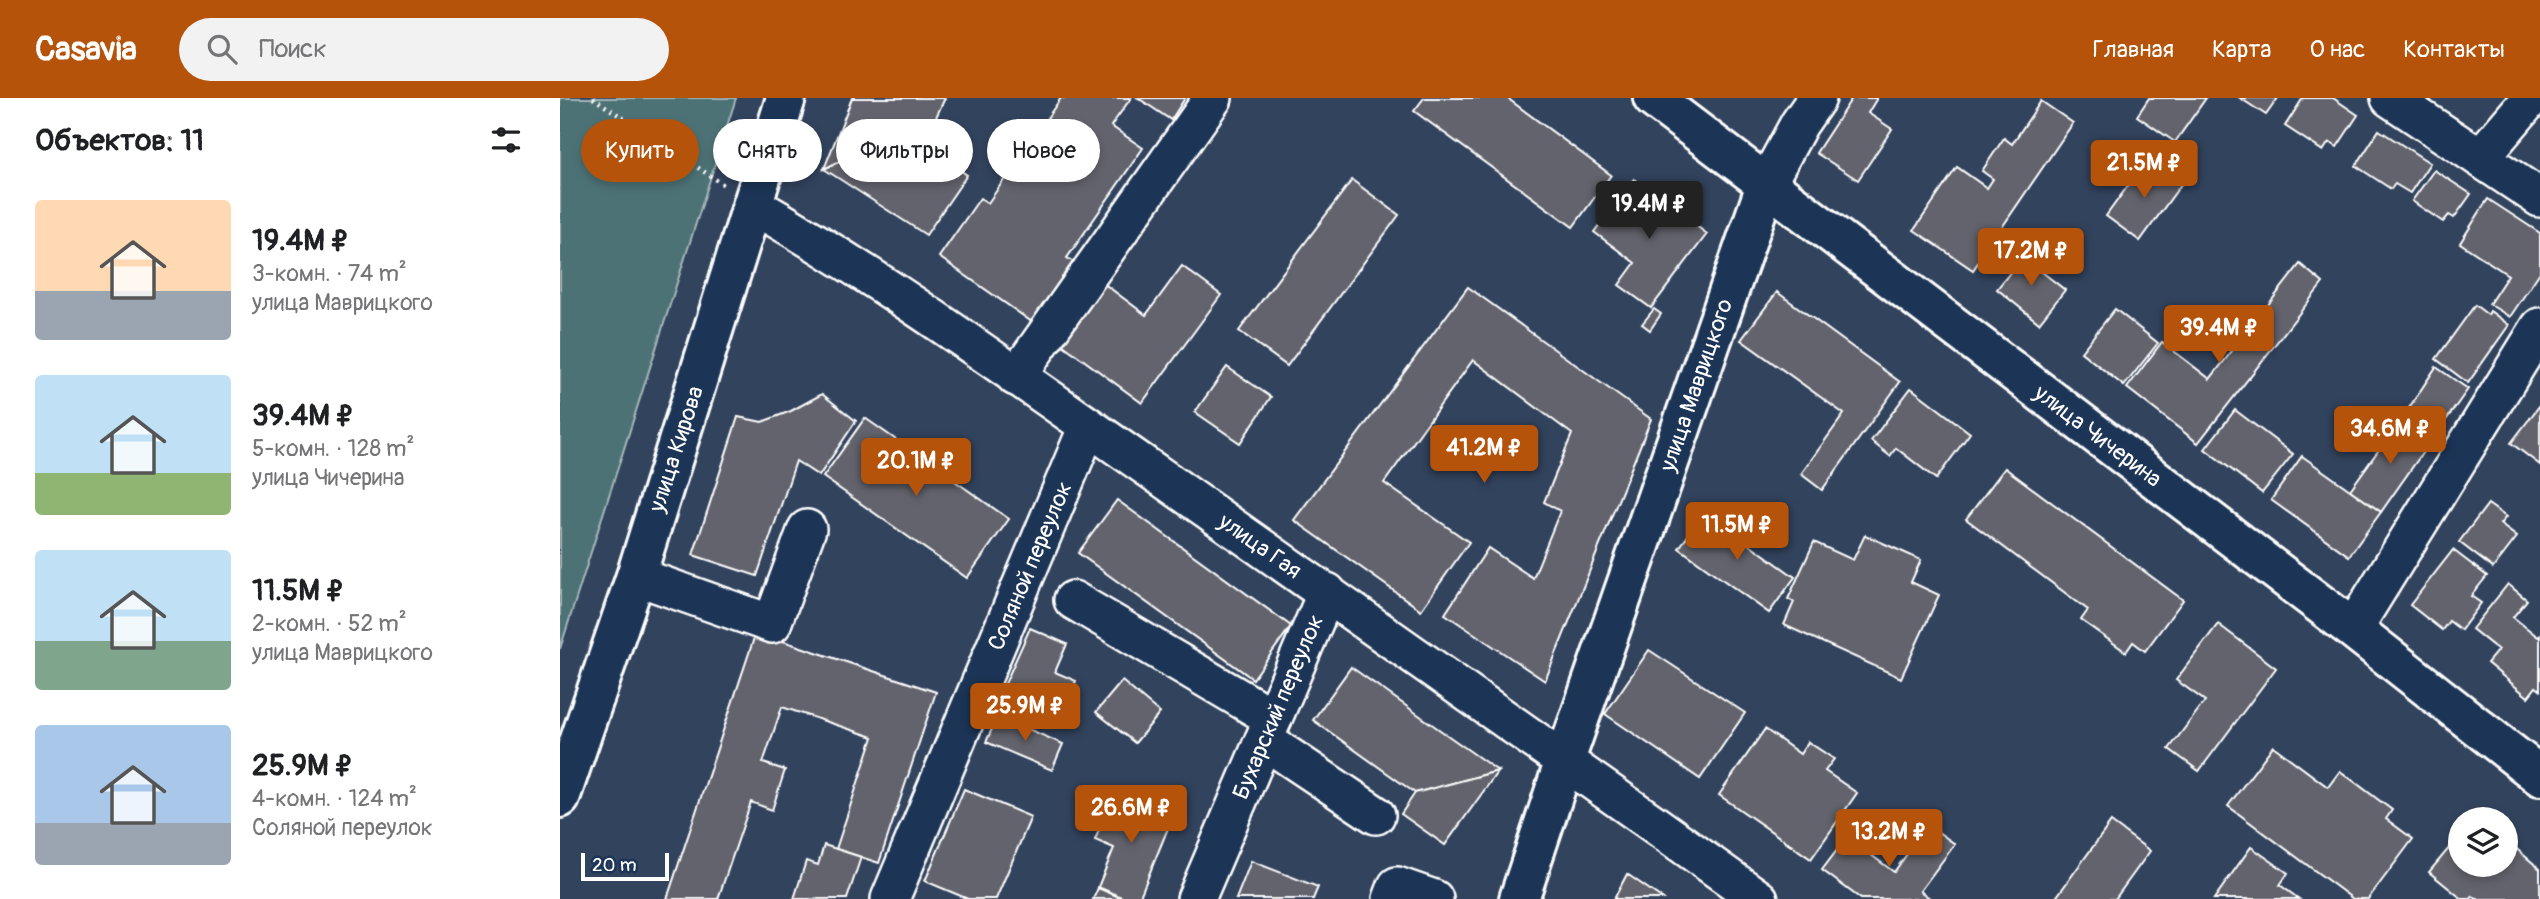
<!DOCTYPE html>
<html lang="ru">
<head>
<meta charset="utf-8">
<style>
	body { margin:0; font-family:Pangolin,sans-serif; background:#f2f2f2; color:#202124; height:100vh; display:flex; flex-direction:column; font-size:26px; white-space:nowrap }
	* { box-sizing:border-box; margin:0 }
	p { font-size:23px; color:#757577 }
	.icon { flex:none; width:38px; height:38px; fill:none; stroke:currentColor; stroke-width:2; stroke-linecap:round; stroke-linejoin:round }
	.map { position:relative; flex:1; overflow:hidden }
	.sheet { display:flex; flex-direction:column; background:#fff; width:560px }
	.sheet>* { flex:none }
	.guide { position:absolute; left:21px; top:21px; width:665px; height:63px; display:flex; gap:14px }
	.controls { position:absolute; left:1888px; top:709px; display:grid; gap:14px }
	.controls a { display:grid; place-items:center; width:70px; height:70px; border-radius:50%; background:#fff; box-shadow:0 4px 10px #0003; font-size:35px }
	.scale { position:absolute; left:21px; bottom:18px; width:88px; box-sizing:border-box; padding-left:7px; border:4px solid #fff; border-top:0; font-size:19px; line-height:24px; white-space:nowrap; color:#fff; -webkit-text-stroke:5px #1d3557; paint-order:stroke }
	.price { position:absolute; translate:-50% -60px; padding:0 16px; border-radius:7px; background:#b45309; color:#fff; font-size:23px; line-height:46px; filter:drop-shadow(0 2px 4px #0008) }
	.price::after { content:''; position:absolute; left:50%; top:42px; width:21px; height:16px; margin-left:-10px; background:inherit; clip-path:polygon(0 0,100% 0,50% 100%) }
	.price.active { background:#222; color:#fff }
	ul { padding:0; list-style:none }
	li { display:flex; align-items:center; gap:21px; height:175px; padding:0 35px }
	li span { display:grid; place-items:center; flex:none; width:196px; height:140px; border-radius:7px; color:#555 }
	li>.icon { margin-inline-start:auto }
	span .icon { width:84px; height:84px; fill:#fffc; stroke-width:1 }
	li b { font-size:30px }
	h2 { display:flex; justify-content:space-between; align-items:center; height:84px; padding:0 35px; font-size:30px }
	.pill { padding:0 24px; border-radius:32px; background:#fff; box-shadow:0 4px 10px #0003; font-size:24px; line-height:63px }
	.pill.active { background:#b45309; color:#fff }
	header { display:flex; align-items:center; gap:42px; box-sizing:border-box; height:98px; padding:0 35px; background:#b45309; color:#fff }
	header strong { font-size:33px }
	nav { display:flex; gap:38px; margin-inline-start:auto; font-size:24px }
	.search { width:490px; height:63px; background:#f2f2f2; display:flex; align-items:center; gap:18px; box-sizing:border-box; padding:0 24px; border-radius:38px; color:#757577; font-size:26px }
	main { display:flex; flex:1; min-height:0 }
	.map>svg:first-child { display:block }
</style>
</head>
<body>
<header>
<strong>Casavia</strong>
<div class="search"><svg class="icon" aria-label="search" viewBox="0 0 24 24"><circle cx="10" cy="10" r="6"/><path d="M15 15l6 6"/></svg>Поиск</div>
<nav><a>Главная</a><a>Карта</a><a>О нас</a><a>Контакты</a></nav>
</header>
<main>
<section class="sheet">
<h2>Объектов: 11<svg class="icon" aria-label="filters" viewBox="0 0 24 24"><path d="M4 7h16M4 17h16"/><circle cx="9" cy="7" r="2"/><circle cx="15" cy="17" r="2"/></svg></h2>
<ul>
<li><span style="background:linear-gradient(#ffd9b3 65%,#9aa5b1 0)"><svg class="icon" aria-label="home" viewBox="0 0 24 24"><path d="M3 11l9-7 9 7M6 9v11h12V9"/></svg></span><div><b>19.4M ₽</b><p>3-комн. · 74 m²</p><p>улица Маврицкого</p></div></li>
<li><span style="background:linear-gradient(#bfe0f5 70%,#8fb573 0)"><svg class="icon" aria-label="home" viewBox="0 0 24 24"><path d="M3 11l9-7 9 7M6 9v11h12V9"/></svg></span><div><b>39.4M ₽</b><p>5-комн. · 128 m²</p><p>улица Чичерина</p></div></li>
<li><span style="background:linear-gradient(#bfe0f5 65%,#7fa58c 0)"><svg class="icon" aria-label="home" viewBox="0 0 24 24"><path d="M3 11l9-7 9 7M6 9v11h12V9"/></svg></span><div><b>11.5M ₽</b><p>2-комн. · 52 m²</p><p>улица Маврицкого</p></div></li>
<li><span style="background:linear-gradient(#a9c7e8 70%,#9aa5b1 0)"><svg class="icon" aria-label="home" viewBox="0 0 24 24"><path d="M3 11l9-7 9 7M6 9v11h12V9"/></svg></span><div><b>25.9M ₽</b><p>4-комн. · 124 m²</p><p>Соляной переулок</p></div></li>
</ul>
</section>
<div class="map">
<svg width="1980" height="801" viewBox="0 0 1980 801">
	<rect width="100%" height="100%" fill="#32435d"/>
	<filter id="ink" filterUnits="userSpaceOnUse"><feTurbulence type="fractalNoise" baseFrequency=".0143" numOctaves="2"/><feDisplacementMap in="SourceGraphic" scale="14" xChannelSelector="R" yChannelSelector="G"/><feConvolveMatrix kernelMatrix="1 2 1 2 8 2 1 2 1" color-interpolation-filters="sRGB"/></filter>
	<g filter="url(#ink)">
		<!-- green -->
		<polygon fill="#4e7274" stroke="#a6b8ba" stroke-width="2" points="0,0 176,0 0,551"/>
		<!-- building -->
		<g fill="#62636c" stroke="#fff" stroke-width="2">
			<polygon points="292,0 385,0 364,45 330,29 322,43 264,71"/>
			<polygon points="501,0 571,0 551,28 583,50 507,160 514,164 472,224 379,159 420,100 428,105"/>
			<polygon points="578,0 625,0 611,22"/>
			<polygon points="864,0 947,0 1051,77 1013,129 854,13"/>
			<polygon points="1292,0 1317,0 1308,15 1332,31 1298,82 1256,55"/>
			<polygon points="1589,0 1646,0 1615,44 1577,18"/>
			<polygon points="1680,0 1718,0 1706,17"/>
			<polygon points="1743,0 1773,0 1798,17 1777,49 1769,44 1763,53 1725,28"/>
			<polygon points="1481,3 1513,25 1413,172 1354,132 1397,69 1427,90 1433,81 1422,73 1444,40 1452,46"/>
			<polygon points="1819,32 1870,65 1850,95 1835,86 1831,91 1796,68"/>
			<polygon points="322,43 383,81 393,67 407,77 366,137 264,71"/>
			<polygon points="1588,60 1622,85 1580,143 1546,118"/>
			<polygon points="1874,72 1911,96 1894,120 1889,117 1883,124 1852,103"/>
			<polygon points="1074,81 1147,136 1091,210 1059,187 1075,165 1034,134"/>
			<polygon points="792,82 839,117 727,268 679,233"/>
			<polygon points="1928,101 1980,135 1980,174 1950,219 1929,206 1948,177 1900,145"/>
			<polygon points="1468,152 1482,163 1477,170 1505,192 1479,225 1437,191"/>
			<polygon points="1740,166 1763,185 1638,345 1567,290 1602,244 1650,281"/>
			<polygon points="622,168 661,197 582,305 495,241 539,182 586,217"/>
			<polygon points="908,189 1091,321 985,583 885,516 928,450 973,480 1000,413 984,404 1012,336 913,262 824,385 909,444 861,512 734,422"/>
			<polygon points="1217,194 1340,284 1262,392 1241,376 1284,316 1181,242"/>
			<polygon points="1915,207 1928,217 1930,213 1949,227 1908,285 1876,261"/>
			<polygon points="1094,211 1101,216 1090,232 1082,226"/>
			<polygon points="1555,211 1598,245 1564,288 1521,254"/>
			<polygon points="667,269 711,299 680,345 635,314"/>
			<polygon points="1876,269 1908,291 1877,335 1867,329 1865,333 1843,319"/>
			<polygon points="1351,290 1410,335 1376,381 1336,350 1330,358 1311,343"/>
			<polygon points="262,296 296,323 259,378 236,363 197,478 133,457 178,319 202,324 231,313"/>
			<polygon points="1980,307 1980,367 1951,345"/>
			<polygon points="1675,312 1733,356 1702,395 1645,351"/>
			<polygon points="305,320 449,421 407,480 263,379"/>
			<polygon points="1840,322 1870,344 1821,414 1790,392"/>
			<polygon points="1742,358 1821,414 1789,458 1711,402"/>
			<polygon points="1445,370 1623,502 1585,553 1573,544 1566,554 1521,522 1528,512 1406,421"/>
			<polygon points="557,402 731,528 693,581 518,455"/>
			<polygon points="1928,406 1946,419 1940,426 1957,439 1933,470 1899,444"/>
			<polygon points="1145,414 1235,479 1209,515 1119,450"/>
			<polygon points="1305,437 1361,462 1351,484 1379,497 1341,580 1224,527 1234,504 1228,501 1254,444 1293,462"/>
			<polygon points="1893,452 1927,478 1911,498 1921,505 1901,532 1889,523 1882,532 1850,507"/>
			<polygon points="1948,486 1967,502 1953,519 1978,539 1980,537 1980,592 1976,589 1968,599 1927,565 1938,552 1912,531"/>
			<polygon points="1658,526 1716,570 1639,673 1609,651 1645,603 1616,582"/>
			<polygon points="470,530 507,546 495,574 516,583 499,622 440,597"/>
			<polygon points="196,534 376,594 319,765 276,751 313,639 222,609 203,665 225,672 212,712 191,704 158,801 107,801"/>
			<polygon points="1089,552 1185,615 1140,681 1045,616"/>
			<polygon points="791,569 938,673 855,695 753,622"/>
			<polygon points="562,583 600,615 575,645 536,614"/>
			<polygon points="438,618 503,646 492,672 426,644"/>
			<polygon points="1205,631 1240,656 1248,644 1274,661 1265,673 1297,695 1251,761 1159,697"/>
			<polygon points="1713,648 1768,689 1780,673 1832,712 1826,721 1853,741 1808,801 1793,801 1668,708"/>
			<polygon points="938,673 885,747 841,716 855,695"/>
			<polygon points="404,691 471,719 436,801 408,801 365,783"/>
			<polygon points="554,694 613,718 579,801 566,801 538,789 554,750 535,742"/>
			<polygon points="1551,724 1590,753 1555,801 1495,801"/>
			<polygon points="1368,727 1395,746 1360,793 1371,801 1301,801 1262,772 1287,739 1334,774"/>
			<polygon points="1900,737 1900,766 1946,766 1946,742 1980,771 1980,801 1916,801 1913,798 1911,801 1902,801 1869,774"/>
			<polygon points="264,747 301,759 287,801 234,801 246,763 258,767"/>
			<polygon points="1691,749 1728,775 1720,787 1739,801 1654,801"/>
			<polygon points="691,763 758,789 753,801 676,801"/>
			<polygon points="1067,776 1103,801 1054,801"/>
			<polygon points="538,790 564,801 533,801"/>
		</g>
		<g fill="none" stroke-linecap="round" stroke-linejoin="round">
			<defs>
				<g id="minor">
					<polyline points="1830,0 1980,100"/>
					<polyline points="1920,60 1971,0"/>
					<polyline points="1206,87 1239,26 1257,0"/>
					<path d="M193,107c140,80 271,177 404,269 201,140 402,282 602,425"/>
					<polyline points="456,279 653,0"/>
					<polyline points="76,478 212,526 247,431"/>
					<polyline points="513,502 713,620"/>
					<polyline points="1793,531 1980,229"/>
					<polyline points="704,642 816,717"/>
					<polyline points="330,801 528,328"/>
					<polyline points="636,801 767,494"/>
					<polyline points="832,801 837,788 874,801"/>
				</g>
				<g id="major">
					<polyline points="1093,0 1793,531 1980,678"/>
					<polyline points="0,700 76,478 226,0"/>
					<polyline points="959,801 1005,662 1206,87"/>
				</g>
			</defs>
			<!-- minor casing -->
			<use href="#minor" stroke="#fff" stroke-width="42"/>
			<!-- major casing -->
			<use href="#major" stroke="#fff" stroke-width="44"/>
			<!-- path -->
			<polyline stroke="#fff" stroke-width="4.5" stroke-dasharray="2 5" stroke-linecap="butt" points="33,0 164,87"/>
			<!-- minor -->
			<use href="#minor" stroke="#1d3557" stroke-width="37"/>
			<!-- major -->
			<use href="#major" stroke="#1d3557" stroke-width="38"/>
		</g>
	</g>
	<g text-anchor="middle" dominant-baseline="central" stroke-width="7" stroke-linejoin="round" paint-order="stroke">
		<!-- street labels -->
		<g font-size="23" fill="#fff" stroke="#1d3557">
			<text transform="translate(1136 287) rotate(-71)">улица Маврицкого</text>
			<text transform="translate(1538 338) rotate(37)">улица Чичерина</text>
			<text transform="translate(116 351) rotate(-72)">улица Кирова</text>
			<text transform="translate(700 448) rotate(35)">улица Гая</text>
			<text transform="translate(470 468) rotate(-67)">Соляной переулок</text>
			<text transform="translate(718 609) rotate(-67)">Бухарский переулок</text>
		</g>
	</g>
</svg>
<div class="controls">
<a><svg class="icon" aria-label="layers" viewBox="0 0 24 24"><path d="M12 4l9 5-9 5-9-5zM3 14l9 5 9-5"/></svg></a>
</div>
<div class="scale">20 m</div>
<b class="price" style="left:1584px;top:102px">21.5M ₽</b>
<b class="price active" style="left:1089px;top:143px">19.4M ₽</b>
<b class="price" style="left:1471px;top:190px">17.2M ₽</b>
<b class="price" style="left:1659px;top:267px">39.4M ₽</b>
<b class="price" style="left:1830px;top:368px">34.6M ₽</b>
<b class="price" style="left:924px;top:387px">41.2M ₽</b>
<b class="price" style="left:356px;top:400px">20.1M ₽</b>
<b class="price" style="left:1177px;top:464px">11.5M ₽</b>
<b class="price" style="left:465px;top:645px">25.9M ₽</b>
<b class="price" style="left:571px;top:747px">26.6M ₽</b>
<b class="price" style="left:1329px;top:771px">13.2M ₽</b>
<div class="guide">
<a class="pill active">Купить</a>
<a class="pill">Снять</a>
<a class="pill">Фильтры</a>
<a class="pill">Новое</a>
</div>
</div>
</main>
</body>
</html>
